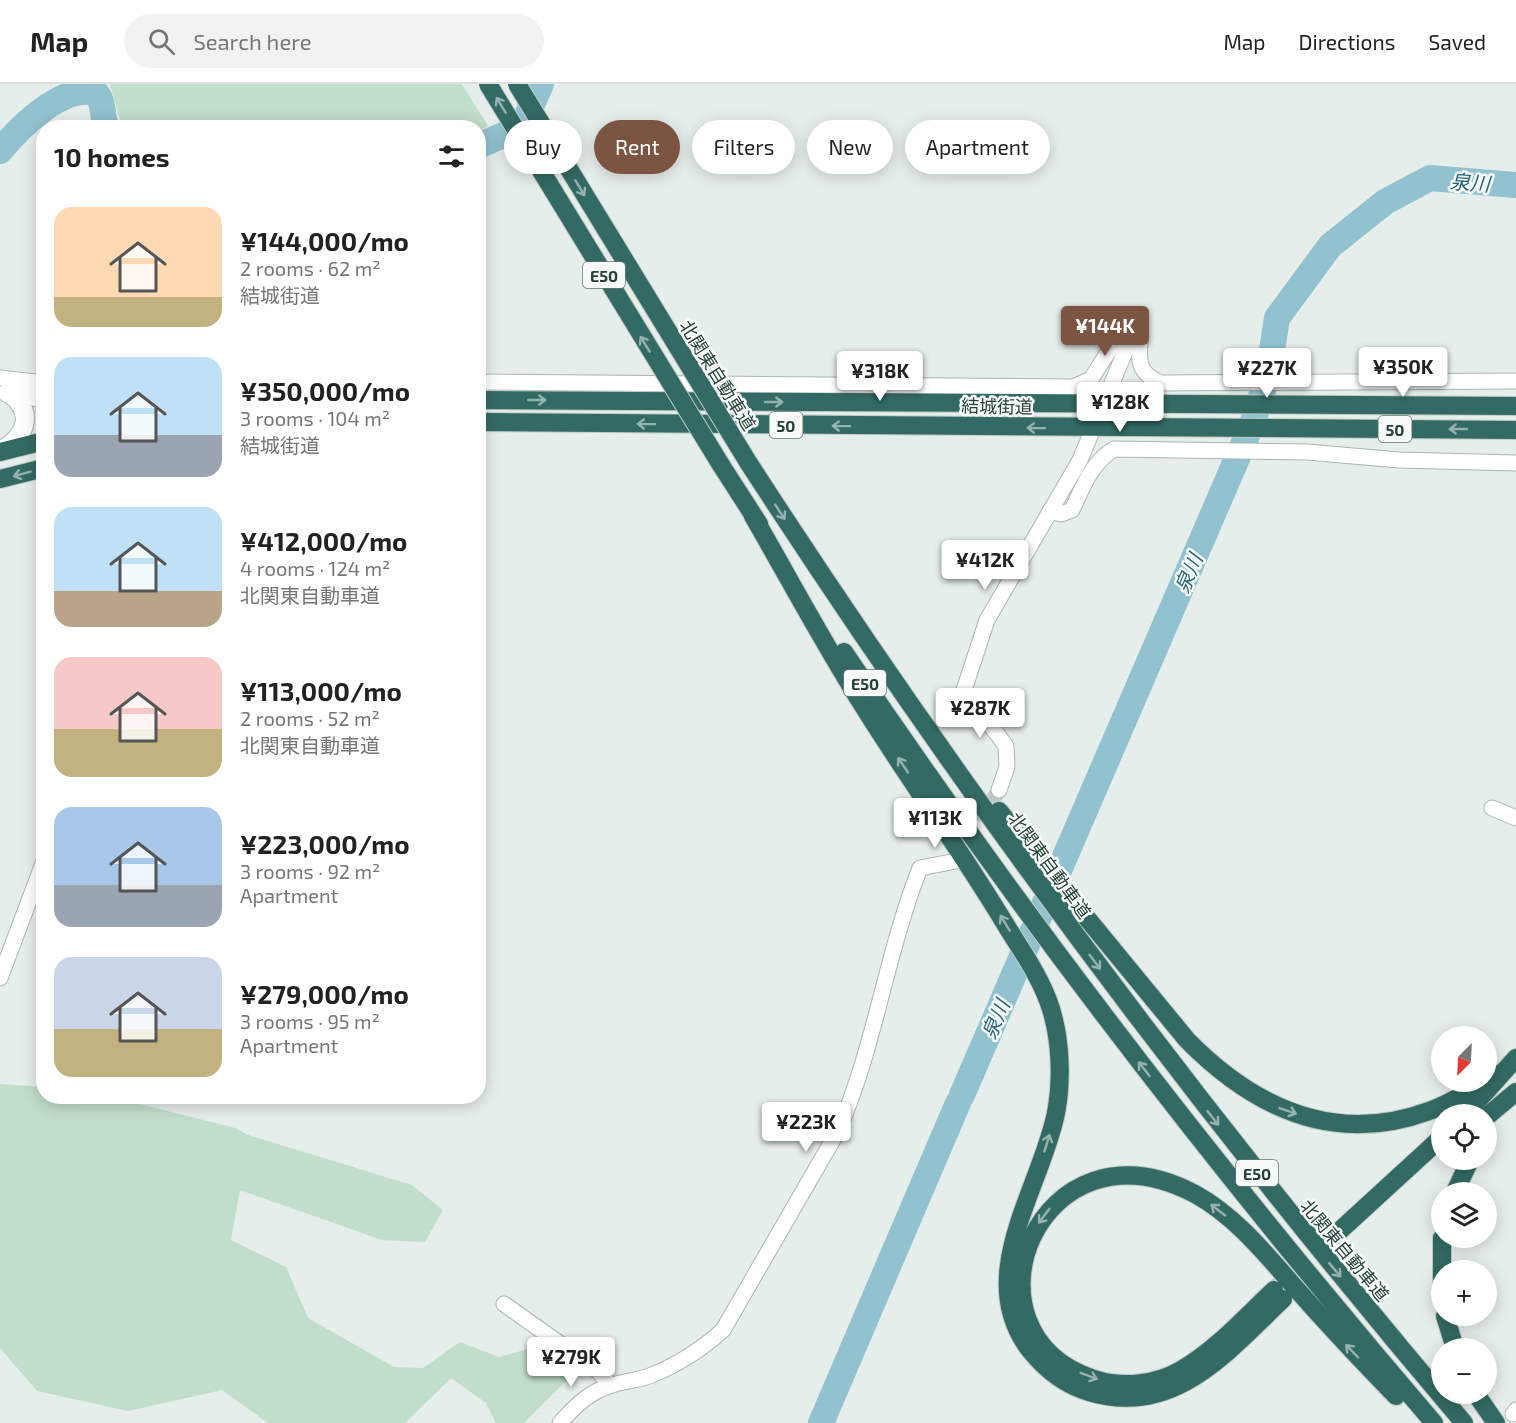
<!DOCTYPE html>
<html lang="en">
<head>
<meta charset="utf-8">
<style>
	body { margin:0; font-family:"Exo 2","Noto Sans JP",sans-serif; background:#f2f2f2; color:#222; height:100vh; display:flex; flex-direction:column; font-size:22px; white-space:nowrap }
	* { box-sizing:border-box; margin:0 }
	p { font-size:20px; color:#767676 }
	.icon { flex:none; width:33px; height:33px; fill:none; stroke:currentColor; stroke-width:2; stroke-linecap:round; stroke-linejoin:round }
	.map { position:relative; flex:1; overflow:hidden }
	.panel { position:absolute; left:36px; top:36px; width:450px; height:984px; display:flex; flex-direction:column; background:#fff; border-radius:24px; box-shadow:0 3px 15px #0003 }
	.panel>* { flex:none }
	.top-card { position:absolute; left:504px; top:36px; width:570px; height:54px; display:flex; gap:12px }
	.needle { width:39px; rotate:204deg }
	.tools { position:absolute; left:1431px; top:942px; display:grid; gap:12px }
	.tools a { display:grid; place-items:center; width:66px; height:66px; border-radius:50%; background:#fff; box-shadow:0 3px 15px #0003; font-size:30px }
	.price { position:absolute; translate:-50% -51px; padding:0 14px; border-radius:6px; background:#fff; color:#222; font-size:20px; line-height:39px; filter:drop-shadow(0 2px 3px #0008) }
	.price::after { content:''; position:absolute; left:50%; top:36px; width:18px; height:14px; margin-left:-9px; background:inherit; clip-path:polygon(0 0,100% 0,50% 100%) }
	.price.active { background:#7c5442; color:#fff }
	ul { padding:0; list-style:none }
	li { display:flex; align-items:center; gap:18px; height:150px; padding:0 18px }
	li span { display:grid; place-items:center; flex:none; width:168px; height:120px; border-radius:18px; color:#555 }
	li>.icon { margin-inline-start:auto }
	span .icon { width:72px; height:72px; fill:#fffc; stroke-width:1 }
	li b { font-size:26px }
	h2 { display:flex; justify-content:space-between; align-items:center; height:72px; padding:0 18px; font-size:26px }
	.tag { padding:0 21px; border-radius:27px; background:#fff; box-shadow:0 3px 15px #0003; font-size:21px; line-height:54px }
	.tag.active { background:#7c5442; color:#fff }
	header { display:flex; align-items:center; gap:36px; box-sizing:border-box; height:84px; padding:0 30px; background:#fff; border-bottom:2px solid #e0e0e0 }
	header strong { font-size:28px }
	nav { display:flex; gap:33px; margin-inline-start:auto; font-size:21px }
	.search { width:420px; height:54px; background:#f2f2f2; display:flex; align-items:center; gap:15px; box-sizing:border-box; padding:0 21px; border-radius:33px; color:#767676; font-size:22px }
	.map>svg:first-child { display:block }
</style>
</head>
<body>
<header>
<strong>Map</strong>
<div class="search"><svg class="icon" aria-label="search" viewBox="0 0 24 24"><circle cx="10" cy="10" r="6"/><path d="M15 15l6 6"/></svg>Search here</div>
<nav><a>Map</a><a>Directions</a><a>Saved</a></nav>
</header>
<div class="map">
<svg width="1516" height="1339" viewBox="0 0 1516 1339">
	<rect width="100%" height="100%" fill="#e6eeeb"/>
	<!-- green -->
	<g fill="#c1deca">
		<polygon points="110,0 462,0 488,42 479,47 478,44 122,43"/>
		<polygon points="0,1000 43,1003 44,1012 111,1013 235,1044 248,1051 412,1101 443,1126 425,1158 382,1156 240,1106 231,1156 286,1183 308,1234 394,1283 423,1284 460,1258 499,1273 532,1264 571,1292 524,1339 496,1339 486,1319 451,1294 405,1339 268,1339 222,1306 128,1327 37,1307 0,1264"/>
	</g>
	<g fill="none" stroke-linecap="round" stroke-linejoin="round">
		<!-- river -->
		<g stroke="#92c1cf" stroke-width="26">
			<polyline points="478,62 522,43 541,0"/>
			<path d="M0,67c19,-23 62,-67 96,-58 9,9 5,24 11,35"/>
			<polyline points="962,1011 1254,335 1269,286 1277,234 1330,162 1385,118 1430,94 1516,101"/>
			<polyline points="821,1339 958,1019"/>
		</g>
		<!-- street-tunnel -->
		<polyline stroke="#c0cbc8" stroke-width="15" stroke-dasharray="15 8" stroke-linecap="butt" points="956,777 999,706"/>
		<!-- highway-tunnel -->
		<polyline stroke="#c0cbc8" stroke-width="18" stroke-dasharray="18 9" stroke-linecap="butt" points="1275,1205 1330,1155"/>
		<defs>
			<g id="street">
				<polyline points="0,294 44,299"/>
				<path d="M478,298l595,5 18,-8 23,-36 17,-5 9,6c-2,22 1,29 20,39l356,-2"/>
				<path d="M1050,427l11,3 11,-4c11,-23 19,-47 42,-61l193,3 92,8 117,3"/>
				<polyline points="999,706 1007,683 1006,662 964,606 987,536 1080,376 1137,239"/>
				<polyline points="1492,724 1516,734"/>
				<polyline points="0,894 44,777"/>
				<polyline points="504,1220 597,1286 610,1301"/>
				<polyline points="1513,1330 1516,1326"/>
				<path d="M560,1339c14,-16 30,-32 52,-38 13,-4 28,-5 40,-10 27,-11 50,-26 71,-45l115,-199c37,-84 48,-177 82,-263l36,-7"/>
			</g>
			<g id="secondary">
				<polyline points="7,309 44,314"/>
				<path d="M0,367c25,-14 36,-37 10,-57"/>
			</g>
			<g id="highway">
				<polyline points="478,316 1516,322"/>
				<polyline points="478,338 1516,346"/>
				<polyline points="0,368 44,357"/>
				<path d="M748,378c218,337 456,655 716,961"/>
				<polyline points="721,381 759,440"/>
				<polyline points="0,395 44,384"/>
				<path d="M753,432c37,64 72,130 112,193 45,72 95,140 139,213 17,28 37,55 47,87 10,32 11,72 5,104 -15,75 -82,163 -27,236 15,19 36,36 60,43 85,26 138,-40 194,-93"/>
				<path d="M844,568c181,269 379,525 590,771"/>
				<path d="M999,727l188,229c67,68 147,106 242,71 26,-9 49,-25 72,-38"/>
				<polyline points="1466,1030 1516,974"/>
				<polyline points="1486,1033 1516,1008"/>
				<polyline points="1455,1108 1470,1076"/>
				<polyline points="1334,1152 1442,1053"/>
				<path d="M1274,1206c-29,27 -58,60 -93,80 -26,15 -59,18 -87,9 -143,-47 -56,-268 101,-185 42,23 73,63 105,99 31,35 63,69 96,103"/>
				<polyline points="1442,1214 1442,1154"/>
				<polyline points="1445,1232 1455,1264"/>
				<polyline points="1476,1310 1496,1339"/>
			</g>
		</defs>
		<!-- street casing -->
		<use href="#street" stroke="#a9b6b2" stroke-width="17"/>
		<!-- secondary casing -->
		<use href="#secondary" stroke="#a5b9b4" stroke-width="20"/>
		<!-- highway casing -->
		<use href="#highway" stroke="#c2cac8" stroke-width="20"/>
		<!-- street -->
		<use href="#street" stroke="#fff" stroke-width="15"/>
		<!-- secondary -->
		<use href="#secondary" stroke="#fff" stroke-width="18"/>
		<!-- highway -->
		<use href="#highway" stroke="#336a63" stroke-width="18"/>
		<defs>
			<g id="highway-bridge">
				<polyline points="488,0 721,381"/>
				<polyline points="517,0 748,378"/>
			</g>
		</defs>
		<!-- highway-bridge casing -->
		<use href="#highway-bridge" stroke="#c2cac8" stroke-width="20" stroke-linecap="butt"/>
		<!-- highway-bridge -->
		<use href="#highway-bridge" stroke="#336a63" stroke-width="18"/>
	</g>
	<!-- one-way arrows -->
	<defs><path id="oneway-shaft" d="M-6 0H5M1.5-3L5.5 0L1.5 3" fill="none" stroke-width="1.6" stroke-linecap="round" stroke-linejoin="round" transform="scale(1.5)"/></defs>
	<g stroke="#95b2ae">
		<use href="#oneway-shaft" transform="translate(501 21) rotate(-121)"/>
		<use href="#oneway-shaft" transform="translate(580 104) rotate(59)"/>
		<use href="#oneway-shaft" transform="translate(645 260) rotate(-121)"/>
		<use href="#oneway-shaft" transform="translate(537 316)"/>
		<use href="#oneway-shaft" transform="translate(774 318)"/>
		<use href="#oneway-shaft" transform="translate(646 340) rotate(-179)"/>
		<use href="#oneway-shaft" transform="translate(841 342) rotate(-179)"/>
		<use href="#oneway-shaft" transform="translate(1036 344) rotate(-179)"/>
		<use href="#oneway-shaft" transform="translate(1458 345) rotate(-180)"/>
		<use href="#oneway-shaft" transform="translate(22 390) rotate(165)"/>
		<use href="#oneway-shaft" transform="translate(780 428) rotate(57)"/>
		<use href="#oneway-shaft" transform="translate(903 681) rotate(-124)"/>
		<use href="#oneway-shaft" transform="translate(1005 839) rotate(-121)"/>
		<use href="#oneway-shaft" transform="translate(1095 878) rotate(53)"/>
		<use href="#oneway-shaft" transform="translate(1144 985) rotate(-128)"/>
		<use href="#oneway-shaft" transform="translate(1288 1027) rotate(19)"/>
		<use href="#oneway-shaft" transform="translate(1213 1034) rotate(52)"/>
		<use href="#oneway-shaft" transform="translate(1047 1059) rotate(-73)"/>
		<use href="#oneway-shaft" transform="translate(1218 1126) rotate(-142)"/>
		<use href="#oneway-shaft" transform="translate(1044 1132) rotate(127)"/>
		<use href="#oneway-shaft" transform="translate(1335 1186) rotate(50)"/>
		<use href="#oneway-shaft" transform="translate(1352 1267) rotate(-134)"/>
		<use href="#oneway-shaft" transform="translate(1089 1292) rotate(21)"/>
	</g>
	<g text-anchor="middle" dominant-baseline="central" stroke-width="5" stroke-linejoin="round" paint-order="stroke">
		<!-- shield labels -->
		<g fill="#f7faf9" stroke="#657873" stroke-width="1.5">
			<rect x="583" y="178" width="42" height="26" rx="4.5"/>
			<rect x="769.5" y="328" width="33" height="26" rx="4.5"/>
			<rect x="1378.5" y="332" width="33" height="26" rx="4.5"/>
			<rect x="844" y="586" width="42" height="26" rx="4.5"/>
			<rect x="1236" y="1076" width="42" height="26" rx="4.5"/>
		</g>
		<g font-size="16" font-weight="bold" fill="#26403a">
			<text x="604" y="191">E50</text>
			<text x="786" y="341">50</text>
			<text x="1395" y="345">50</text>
			<text x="865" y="599">E50</text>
			<text x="1257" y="1089">E50</text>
		</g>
		<!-- street labels -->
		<g font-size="18" fill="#26403a" stroke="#f7faf9">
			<text transform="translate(718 291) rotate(58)">北関東自動車道</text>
			<text transform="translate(997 322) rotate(1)">結城街道</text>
			<text transform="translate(1050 781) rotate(54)">北関東自動車道</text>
			<text transform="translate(1345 1166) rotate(50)">北関東自動車道</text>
		</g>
		<!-- water labels -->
		<g font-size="20" font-style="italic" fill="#226479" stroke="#f7faf9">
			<text transform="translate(1470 98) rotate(4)">泉川</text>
			<text transform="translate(1188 489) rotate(-67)">泉川</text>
			<text transform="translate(995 935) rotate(-67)">泉川</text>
		</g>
	</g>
</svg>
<div class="tools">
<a><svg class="needle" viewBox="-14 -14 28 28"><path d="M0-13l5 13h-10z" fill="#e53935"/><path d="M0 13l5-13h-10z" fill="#767676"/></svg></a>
<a><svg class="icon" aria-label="locate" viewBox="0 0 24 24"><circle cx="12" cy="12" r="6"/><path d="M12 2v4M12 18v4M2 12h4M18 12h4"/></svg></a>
<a><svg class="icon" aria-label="layers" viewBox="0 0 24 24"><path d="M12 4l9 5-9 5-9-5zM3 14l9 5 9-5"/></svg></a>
<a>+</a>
<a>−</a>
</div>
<b class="price active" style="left:1105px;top:273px">¥144K</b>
<b class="price" style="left:1403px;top:314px">¥350K</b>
<b class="price" style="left:1267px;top:315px">¥227K</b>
<b class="price" style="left:880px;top:318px">¥318K</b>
<b class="price" style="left:1120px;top:349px">¥128K</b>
<b class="price" style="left:985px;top:507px">¥412K</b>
<b class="price" style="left:980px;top:655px">¥287K</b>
<b class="price" style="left:935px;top:765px">¥113K</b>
<b class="price" style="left:806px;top:1069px">¥223K</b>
<b class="price" style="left:571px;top:1304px">¥279K</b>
<div class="top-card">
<a class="tag">Buy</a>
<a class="tag active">Rent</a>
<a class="tag">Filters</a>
<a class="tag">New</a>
<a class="tag">Apartment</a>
</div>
<section class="panel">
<h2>10 homes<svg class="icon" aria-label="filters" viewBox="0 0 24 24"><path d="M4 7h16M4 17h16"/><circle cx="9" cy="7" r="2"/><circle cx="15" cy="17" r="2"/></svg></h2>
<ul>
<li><span style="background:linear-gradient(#ffd9b3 75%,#c2b280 0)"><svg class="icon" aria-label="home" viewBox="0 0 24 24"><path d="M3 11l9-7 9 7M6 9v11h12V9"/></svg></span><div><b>¥144,000/mo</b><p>2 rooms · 62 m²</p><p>結城街道</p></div></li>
<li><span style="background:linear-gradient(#bfe0f5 65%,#9aa5b1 0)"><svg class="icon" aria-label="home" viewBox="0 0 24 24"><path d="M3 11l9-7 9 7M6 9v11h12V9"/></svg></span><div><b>¥350,000/mo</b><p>3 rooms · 104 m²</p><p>結城街道</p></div></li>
<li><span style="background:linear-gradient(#bfe0f5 70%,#b9a48a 0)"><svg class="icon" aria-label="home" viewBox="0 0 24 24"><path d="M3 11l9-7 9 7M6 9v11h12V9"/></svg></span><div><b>¥412,000/mo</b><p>4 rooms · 124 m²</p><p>北関東自動車道</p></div></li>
<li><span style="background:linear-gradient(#f6c9c9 60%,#c2b280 0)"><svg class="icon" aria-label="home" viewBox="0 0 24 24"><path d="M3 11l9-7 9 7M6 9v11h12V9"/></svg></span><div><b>¥113,000/mo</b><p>2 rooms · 52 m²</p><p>北関東自動車道</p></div></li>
<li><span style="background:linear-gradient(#a9c7e8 65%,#9aa5b1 0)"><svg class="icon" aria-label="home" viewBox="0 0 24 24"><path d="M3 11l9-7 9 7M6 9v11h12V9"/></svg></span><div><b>¥223,000/mo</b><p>3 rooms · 92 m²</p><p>Apartment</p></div></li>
<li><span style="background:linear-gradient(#c9d6e8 60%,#c2b280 0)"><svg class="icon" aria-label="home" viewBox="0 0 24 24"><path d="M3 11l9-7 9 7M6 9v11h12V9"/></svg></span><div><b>¥279,000/mo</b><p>3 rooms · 95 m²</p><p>Apartment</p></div></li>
</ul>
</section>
</div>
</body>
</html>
